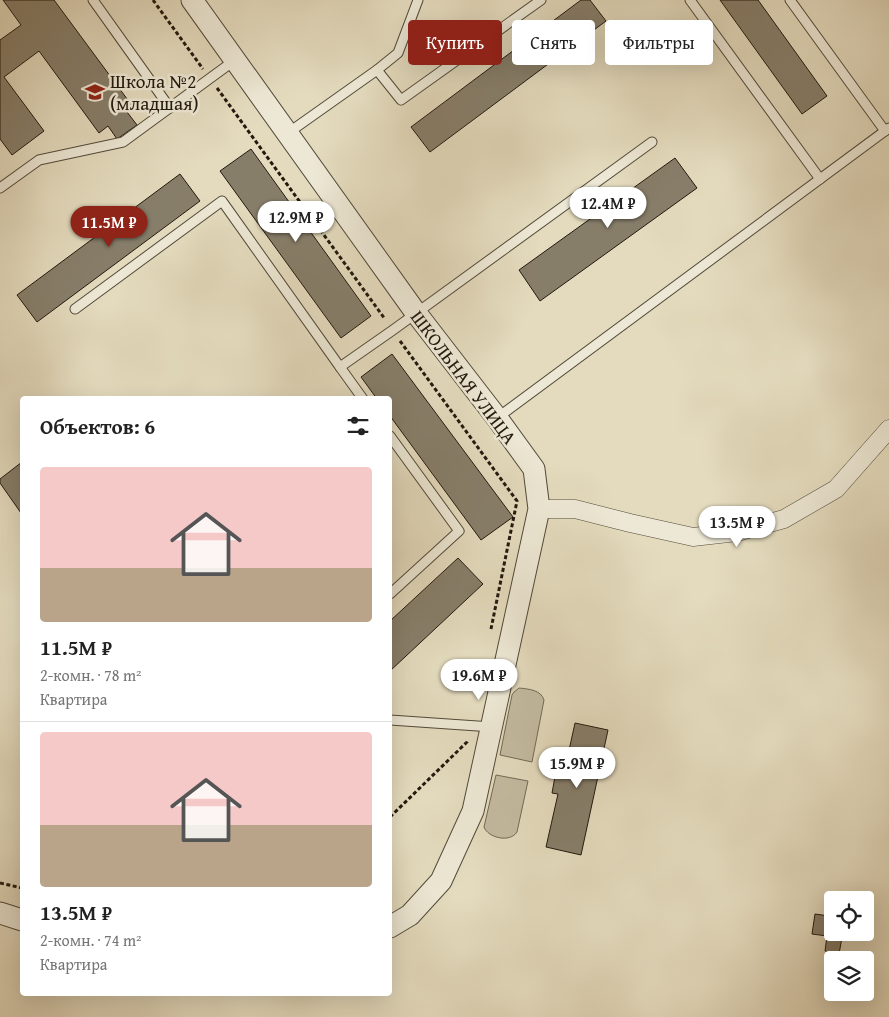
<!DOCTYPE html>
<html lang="ru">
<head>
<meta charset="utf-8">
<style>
	body { margin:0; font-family:"Gentium Book Plus",serif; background:#f2f2f2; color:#222; height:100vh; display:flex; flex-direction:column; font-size:19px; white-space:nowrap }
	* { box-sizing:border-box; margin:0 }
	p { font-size:16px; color:#767676 }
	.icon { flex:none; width:28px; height:28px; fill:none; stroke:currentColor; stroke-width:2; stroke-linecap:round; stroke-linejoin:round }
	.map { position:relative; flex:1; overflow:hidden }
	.drawer { position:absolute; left:20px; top:396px; width:372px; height:600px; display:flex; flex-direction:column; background:#fff; border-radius:5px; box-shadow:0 5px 20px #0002 }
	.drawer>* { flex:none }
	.banner { position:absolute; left:408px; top:20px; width:406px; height:45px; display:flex; gap:10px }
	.tools { position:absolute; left:824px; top:891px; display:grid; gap:10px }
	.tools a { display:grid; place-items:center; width:50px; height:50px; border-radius:5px; background:#fff; box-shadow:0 5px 20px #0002; font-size:25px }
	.price { position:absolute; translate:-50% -42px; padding:0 11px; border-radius:18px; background:#fff; color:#222; font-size:16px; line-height:32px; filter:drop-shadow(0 1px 2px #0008) }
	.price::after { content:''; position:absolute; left:50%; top:30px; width:15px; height:11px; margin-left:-8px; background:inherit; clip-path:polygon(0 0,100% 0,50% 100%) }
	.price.on { background:#8f2418; color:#fff }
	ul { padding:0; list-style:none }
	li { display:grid; align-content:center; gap:10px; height:265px; padding:0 20px }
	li+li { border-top:1px solid #e0e0e0 }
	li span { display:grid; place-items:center; height:155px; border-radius:5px; color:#555 }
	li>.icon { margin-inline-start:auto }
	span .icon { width:90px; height:90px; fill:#fffc; stroke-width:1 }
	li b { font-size:21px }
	h2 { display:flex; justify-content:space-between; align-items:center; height:60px; padding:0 20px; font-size:21px }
	.chip { padding:0 18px; border-radius:5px; background:#fff; box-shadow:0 5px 20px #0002; font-size:18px; line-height:45px }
	.chip.on { background:#8f2418; color:#fff }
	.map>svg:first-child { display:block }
</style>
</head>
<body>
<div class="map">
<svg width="889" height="1017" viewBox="0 0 889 1017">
	<rect width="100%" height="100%" fill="#e4dbbe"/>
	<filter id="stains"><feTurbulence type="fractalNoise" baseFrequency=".004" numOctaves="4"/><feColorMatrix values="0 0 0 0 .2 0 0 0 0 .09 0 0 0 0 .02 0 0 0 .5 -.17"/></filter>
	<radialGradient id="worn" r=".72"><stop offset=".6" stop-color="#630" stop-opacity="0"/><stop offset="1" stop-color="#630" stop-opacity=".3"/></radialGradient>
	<!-- green -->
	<g fill="#c3baa0" stroke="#726a57">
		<path d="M519,688c10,1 22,2 25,12l-12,62 -32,-7 12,-60 2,-3z"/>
		<path d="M496,775l32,6 -11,51c-7,11 -29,6 -33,-5z"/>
	</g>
	<!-- building -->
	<g fill="#877e6a" stroke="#22190e">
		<polygon points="3,0 54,0 133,107 127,112 137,125 117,139 108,126 99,133 39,51 4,77 44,131 12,155 0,139 0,40 21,25"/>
		<polygon points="581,0 590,0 606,21 430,152 411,127"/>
		<polygon points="720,0 758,0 827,96 802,114"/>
		<polygon points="251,149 371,316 341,338 220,171"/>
		<polygon points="675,158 697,188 540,301 519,270"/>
		<polygon points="180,174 200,201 37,322 17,295"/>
		<polygon points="392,354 513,517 481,540 390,416 390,399 377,399 361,377"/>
		<polygon points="22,462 22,512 21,513 0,483 0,479"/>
		<polygon points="458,558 483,584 390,671 390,621"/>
		<polygon points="575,723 608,730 581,855 546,847 558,794 552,793 556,771 564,773"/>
		<polygon points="831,909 832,910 832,932 843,932 839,954 825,951 827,936 812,934 815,914 829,916"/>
	</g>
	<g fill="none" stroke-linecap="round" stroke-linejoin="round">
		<defs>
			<g id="service">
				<polyline points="93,0 170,108"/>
				<polyline points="690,0 820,179"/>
				<polyline points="790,0 885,131"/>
				<polyline points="377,70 398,53 418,0"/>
				<polyline points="288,133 377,70 401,100 541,0"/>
				<polyline points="0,188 39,160 123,142 235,60"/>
				<polyline points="75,309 222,201 340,367 393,330 652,142"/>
				<polyline points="340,367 363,399"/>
				<polyline points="497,418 889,128"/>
				<polyline points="390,436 459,531 390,594"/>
				<polyline points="390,720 492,727"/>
			</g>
			<polyline id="minor" points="539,509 575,509 630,523 693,537 737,532 784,519 836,489 889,429"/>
			<g id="tertiary">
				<polyline points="192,0 416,313 497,418 534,469 539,509 473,811 441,881 410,915 390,927"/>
				<polyline points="0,913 22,920"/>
			</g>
		</defs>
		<!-- service casing -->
		<use href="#service" stroke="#524a3a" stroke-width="11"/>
		<!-- minor casing -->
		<use href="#minor" stroke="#524a3a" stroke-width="19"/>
		<!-- tertiary casing -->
		<use href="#tertiary" stroke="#524a3a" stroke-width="23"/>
		<!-- path -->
		<g stroke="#22190e" stroke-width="3" stroke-dasharray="4 2.5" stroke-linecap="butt">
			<polyline points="153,0 203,69"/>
			<polyline points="217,88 385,319"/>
			<polyline points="400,341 517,501 491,629"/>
			<polyline points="390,817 467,742 468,740"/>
			<polyline points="0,883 22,888"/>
		</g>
		<!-- service -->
		<use href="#service" stroke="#ede8d5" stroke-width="9"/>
		<!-- minor -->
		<use href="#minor" stroke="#ede8d5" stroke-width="18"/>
		<!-- tertiary -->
		<use href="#tertiary" stroke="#ede8d5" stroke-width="21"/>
	</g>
	<!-- icons -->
	<defs>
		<symbol id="school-bare" viewBox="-9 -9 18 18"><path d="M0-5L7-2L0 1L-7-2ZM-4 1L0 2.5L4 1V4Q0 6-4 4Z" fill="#8f2418" stroke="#ede8d5" stroke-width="2.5" paint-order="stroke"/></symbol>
	</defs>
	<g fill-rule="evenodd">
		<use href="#school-bare" x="81" y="78" width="28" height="28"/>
	</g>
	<g text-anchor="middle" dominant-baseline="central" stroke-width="5" stroke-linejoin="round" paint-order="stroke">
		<!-- poi labels -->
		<g font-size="19" fill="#22190e" stroke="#ede8d5" text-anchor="start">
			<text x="110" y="81">Школа №2<tspan x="110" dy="22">(младшая)</tspan></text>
		</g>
		<!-- street labels -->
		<g font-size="19" fill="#22190e" stroke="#ede8d5">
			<text transform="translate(464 377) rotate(53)">ШКОЛЬНАЯ УЛИЦА</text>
		</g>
	</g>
	<rect width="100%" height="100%" filter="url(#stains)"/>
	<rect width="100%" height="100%" fill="url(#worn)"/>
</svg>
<div class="tools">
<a><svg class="icon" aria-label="locate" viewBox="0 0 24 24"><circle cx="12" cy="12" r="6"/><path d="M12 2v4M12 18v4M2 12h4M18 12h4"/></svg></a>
<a><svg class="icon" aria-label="layers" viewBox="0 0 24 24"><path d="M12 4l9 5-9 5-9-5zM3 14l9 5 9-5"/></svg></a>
</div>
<b class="price" style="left:608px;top:229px">12.4M ₽</b>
<b class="price" style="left:296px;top:243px">12.9M ₽</b>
<b class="price on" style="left:109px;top:248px">11.5M ₽</b>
<b class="price" style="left:737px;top:548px">13.5M ₽</b>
<b class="price" style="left:479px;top:701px">19.6M ₽</b>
<b class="price" style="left:577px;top:789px">15.9M ₽</b>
<div class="banner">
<a class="chip on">Купить</a>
<a class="chip">Снять</a>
<a class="chip">Фильтры</a>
</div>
<section class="drawer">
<h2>Объектов: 6<svg class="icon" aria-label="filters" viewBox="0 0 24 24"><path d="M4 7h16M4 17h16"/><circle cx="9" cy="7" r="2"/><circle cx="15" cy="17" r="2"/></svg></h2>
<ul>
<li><span style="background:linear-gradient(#f6c9c9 65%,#b9a48a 0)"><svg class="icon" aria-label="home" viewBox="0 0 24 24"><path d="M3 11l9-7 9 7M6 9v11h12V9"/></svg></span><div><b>11.5M ₽</b><p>2-комн. · 78 m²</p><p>Квартира</p></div></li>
<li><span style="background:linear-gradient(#f6c9c9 60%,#b9a48a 0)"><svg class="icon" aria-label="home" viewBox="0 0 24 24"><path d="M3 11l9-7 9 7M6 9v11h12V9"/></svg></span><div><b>13.5M ₽</b><p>2-комн. · 74 m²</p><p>Квартира</p></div></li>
</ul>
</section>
</div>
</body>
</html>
